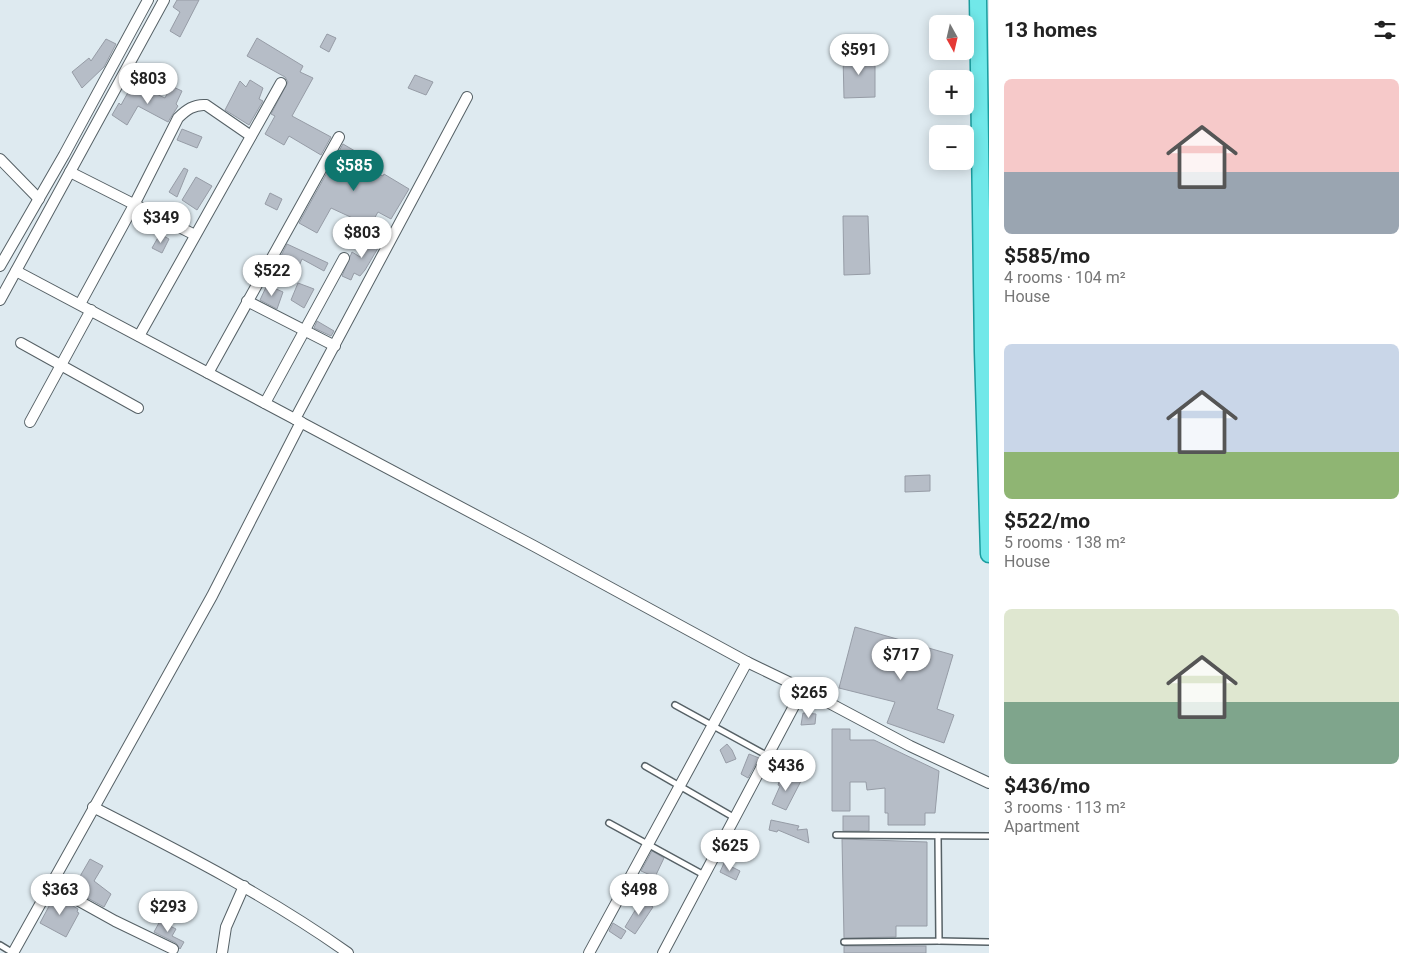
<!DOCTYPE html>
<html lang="en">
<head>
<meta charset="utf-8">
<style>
	body { margin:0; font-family:Roboto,sans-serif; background:#f6f6f6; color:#222; height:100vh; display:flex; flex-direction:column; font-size:19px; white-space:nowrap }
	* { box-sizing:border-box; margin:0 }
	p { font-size:16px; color:#767676 }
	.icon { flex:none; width:28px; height:28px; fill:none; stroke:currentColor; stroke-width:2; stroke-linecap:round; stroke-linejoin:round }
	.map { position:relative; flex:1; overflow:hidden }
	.panel { display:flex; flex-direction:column; background:#fff; width:425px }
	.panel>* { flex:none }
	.needle { width:32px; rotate:172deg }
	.tools { position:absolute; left:929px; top:15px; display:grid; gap:10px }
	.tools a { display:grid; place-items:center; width:45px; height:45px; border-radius:8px; background:#fff; box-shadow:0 2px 12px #0003; font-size:25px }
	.price { position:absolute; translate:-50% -42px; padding:0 11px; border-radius:18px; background:#fff; color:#222; font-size:16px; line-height:32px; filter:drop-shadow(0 1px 2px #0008) }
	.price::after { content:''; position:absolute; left:50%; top:30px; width:15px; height:11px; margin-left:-8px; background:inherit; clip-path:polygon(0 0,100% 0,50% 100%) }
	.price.active { background:#0f766e; color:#fff }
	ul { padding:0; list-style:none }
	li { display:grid; align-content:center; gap:10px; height:265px; padding:0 15px }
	li span { display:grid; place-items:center; height:155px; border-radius:8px; color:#555 }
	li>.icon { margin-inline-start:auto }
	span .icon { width:90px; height:90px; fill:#fffc; stroke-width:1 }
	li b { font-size:21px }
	h2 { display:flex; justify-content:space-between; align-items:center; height:60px; padding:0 15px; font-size:21px }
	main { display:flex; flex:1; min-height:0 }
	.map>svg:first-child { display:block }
</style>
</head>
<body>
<main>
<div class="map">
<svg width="989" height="953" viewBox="0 0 989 953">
	<rect width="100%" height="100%" fill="#deeaf0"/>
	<!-- building -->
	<g fill="#b6bdc7" stroke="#969ca6">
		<polygon points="177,0 199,0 180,37 170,31 180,12 173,7"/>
		<polygon points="327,34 336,38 329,52 320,47"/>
		<polygon points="257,38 303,66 300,72 313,78 292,116 331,137 321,155 289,136 284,145 265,134 275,116 271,114 288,82 285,77 247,56"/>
		<polygon points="106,39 116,44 104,67 82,88 72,72 89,58 91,61"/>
		<polygon points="875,55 875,97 844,98 843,56"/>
		<polygon points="415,75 433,82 426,95 408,88"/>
		<polygon points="250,80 263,88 259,99 263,101 249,125 225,110 240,81 246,87"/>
		<polygon points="171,86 182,91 176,104 178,106 168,122 138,106 127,125 112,115 119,103 121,105 131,87 152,98 154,93 165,98"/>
		<polygon points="182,129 202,137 197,148 177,140"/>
		<polygon points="343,144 372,161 368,169 383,176 384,174 409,189 391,219 378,212 370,226 331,208 317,233 299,223"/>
		<polygon points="184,168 188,170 177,197 169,192"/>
		<polygon points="196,177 212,186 197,210 182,200"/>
		<polygon points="270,193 282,199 277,210 265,204"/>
		<polygon points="843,216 868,216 870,274 844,275"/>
		<polygon points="375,233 384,238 365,270 360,276 354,273 351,280 342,276 352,252 360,257 372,245 368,240"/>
		<polygon points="160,234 169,239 162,253 152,248"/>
		<polygon points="287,244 328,263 324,271 302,259 296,273 277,264"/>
		<polygon points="298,283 314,289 304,308 291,300"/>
		<polygon points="267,285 283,292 277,309 260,300"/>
		<polygon points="317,321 334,331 331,336 314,328"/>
		<polygon points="930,475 930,491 905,492 905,476"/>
		<polygon points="855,627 953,655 937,709 954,715 944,743 887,723 895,702 839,688"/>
		<polygon points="803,713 816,714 815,724 801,725"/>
		<polygon points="832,729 850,729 850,740 874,740 939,771 935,813 925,813 925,825 888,825 888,813 885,813 885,788 867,790 866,782 850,782 850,811 832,811"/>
		<polygon points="727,744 732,750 736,759 726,763 720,750"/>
		<polygon points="749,754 759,758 748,778 741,774"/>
		<polygon points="782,774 801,781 786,810 772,804 780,786 778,785"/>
		<rect x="843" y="816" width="26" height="15"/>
		<polygon points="771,820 799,826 797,830 807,829 809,843 778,830 777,832 769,830"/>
		<polygon points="842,839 927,842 927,926 896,926 896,937 844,938"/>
		<polygon points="652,851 664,858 655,877 641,871"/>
		<polygon points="90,859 103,866 94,881 111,894 104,907 60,883 62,878 75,885"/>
		<polygon points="724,863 740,871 736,880 720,872"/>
		<polygon points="55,895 78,909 77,912 79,913 66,937 40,923"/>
		<polygon points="642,899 653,907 635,934 625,927"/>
		<polygon points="160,921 176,929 172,936 184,942 180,949 176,943 154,932"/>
		<polygon points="613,923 626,931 621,939 609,931"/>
		<rect x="844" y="946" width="82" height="7"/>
	</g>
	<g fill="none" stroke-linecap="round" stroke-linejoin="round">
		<defs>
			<g id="lane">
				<polyline points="675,705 768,756"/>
				<polyline points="645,766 735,818"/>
				<polyline points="609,823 704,875"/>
				<polyline points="836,835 989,836"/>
				<polyline points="939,941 989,942"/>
				<polyline points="844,942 939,941 938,836"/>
				<polyline points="0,945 13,953"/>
			</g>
			<g id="street">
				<polyline points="0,159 39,199"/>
				<polyline points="70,172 195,235"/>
				<polyline points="0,266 64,155 148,0"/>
				<polyline points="16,271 534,546 747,662 803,689 910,746 989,783"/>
				<polyline points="0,300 164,0"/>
				<polyline points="247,301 335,346"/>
				<path d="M80,304l54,-99 44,-87c8,-8 16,-14 28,-13l45,31"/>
				<polyline points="139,336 281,83"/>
				<polyline points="21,343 138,408"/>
				<polyline points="208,373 339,137"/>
				<polyline points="265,403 344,258"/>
				<polyline points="295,419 467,97"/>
				<polyline points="30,422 91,310"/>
				<path d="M93,807c88,45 175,89 255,146"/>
				<polyline points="52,886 115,921 173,949"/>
				<polyline points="13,953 212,596 301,422"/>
				<polyline points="222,953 226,927 244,886"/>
				<polyline points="589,953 747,662"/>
				<polyline points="663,953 803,689"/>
			</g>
			<polyline id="primary" points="978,0 983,352 989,554"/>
		</defs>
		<!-- lane casing -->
		<use href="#lane" stroke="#566166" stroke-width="8"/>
		<!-- street casing -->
		<use href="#street" stroke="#566166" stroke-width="12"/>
		<!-- primary casing -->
		<use href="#primary" stroke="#1b9d9f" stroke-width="19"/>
		<!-- lane -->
		<use href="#lane" stroke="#fff" stroke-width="5"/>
		<!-- street -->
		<use href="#street" stroke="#fff" stroke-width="10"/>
		<!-- primary -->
		<use href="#primary" stroke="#71e8e9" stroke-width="16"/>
	</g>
</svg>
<div class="tools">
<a><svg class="needle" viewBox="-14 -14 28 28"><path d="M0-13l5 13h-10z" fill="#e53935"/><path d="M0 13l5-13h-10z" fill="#767676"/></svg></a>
<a>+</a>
<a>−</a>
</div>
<b class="price" style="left:859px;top:76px">$591</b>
<b class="price" style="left:148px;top:105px">$803</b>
<b class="price active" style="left:354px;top:192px">$585</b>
<b class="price" style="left:161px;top:244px">$349</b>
<b class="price" style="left:362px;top:259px">$803</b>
<b class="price" style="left:272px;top:297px">$522</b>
<b class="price" style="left:901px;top:681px">$717</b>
<b class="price" style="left:809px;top:719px">$265</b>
<b class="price" style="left:786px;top:792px">$436</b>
<b class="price" style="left:730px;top:872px">$625</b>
<b class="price" style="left:60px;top:916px">$363</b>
<b class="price" style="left:639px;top:916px">$498</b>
<b class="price" style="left:168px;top:933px">$293</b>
</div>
<section class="panel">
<h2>13 homes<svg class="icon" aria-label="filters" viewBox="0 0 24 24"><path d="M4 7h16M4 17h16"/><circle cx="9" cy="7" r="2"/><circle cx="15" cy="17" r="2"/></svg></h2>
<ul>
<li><span style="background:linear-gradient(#f6c9c9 60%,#9aa5b1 0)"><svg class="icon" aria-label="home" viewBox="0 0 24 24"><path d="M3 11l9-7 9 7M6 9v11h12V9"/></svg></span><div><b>$585/mo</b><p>4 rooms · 104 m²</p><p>House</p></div></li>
<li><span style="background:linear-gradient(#c9d6e8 70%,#8fb573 0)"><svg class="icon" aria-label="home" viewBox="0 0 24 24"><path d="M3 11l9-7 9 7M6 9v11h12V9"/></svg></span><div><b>$522/mo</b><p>5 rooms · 138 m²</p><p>House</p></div></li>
<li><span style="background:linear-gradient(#dfe7d0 60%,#7fa58c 0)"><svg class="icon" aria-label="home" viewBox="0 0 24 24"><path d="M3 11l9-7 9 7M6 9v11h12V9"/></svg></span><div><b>$436/mo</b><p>3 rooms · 113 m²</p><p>Apartment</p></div></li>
</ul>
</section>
</main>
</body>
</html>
